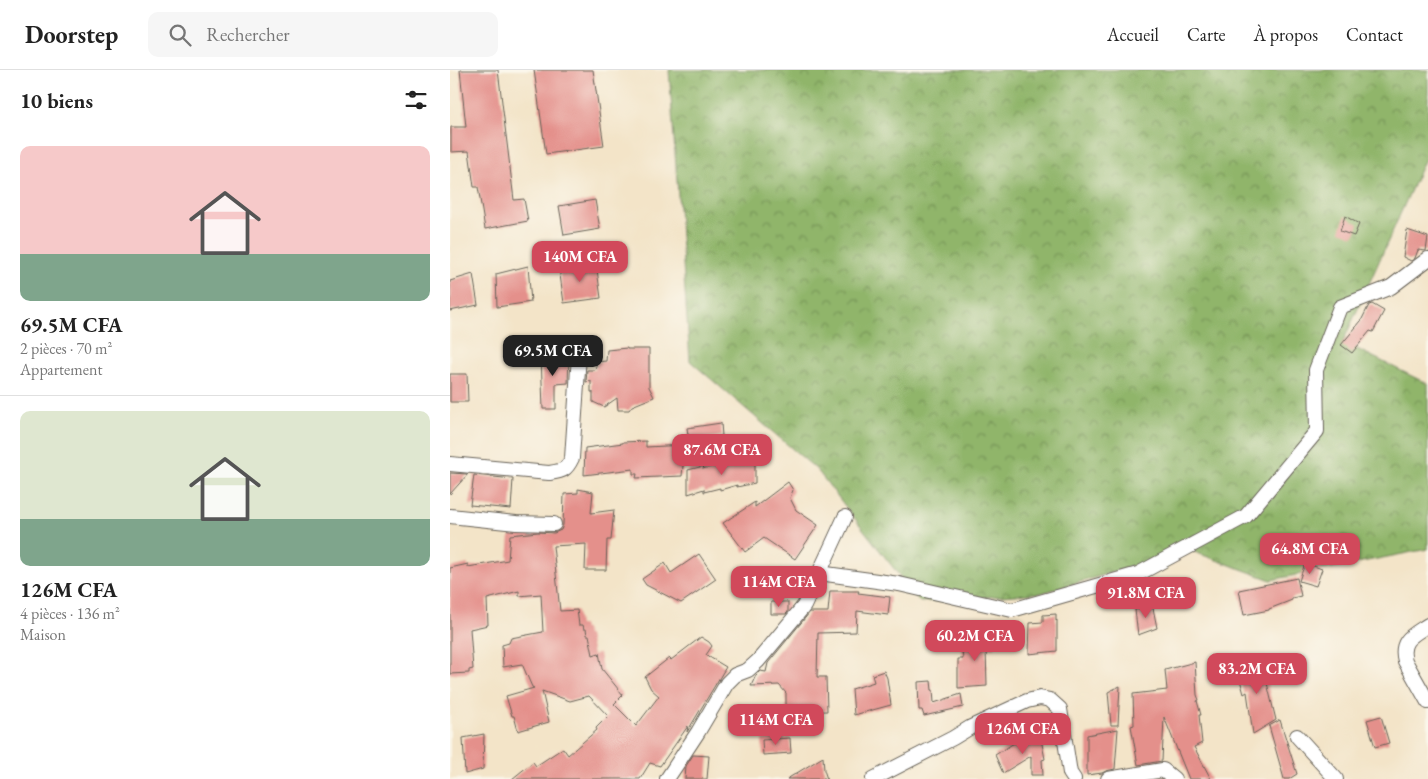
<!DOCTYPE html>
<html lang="fr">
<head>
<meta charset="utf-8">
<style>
	body { margin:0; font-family:"EB Garamond",serif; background:#f6f6f6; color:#222; height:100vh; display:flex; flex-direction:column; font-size:19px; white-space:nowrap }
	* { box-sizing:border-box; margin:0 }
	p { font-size:16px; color:#767676 }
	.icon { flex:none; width:28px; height:28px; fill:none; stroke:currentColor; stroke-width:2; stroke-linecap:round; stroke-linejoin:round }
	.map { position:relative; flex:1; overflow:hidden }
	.side { display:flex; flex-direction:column; background:#fff; width:450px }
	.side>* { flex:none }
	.price { position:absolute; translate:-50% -42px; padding:0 11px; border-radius:10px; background:#d1495b; color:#fff; font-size:16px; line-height:32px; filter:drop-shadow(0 1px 2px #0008) }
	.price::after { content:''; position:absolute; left:50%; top:30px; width:15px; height:11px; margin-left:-8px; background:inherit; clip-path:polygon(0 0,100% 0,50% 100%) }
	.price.on { background:#222; color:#fff }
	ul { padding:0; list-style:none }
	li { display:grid; align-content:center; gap:10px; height:265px; padding:0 20px }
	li+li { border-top:1px solid #e0e0e0 }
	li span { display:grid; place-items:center; height:155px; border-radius:10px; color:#555 }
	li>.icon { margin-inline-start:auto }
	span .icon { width:90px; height:90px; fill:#fffc; stroke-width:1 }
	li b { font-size:21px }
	h2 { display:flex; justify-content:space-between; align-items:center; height:60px; padding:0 20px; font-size:21px }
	header { display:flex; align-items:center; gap:30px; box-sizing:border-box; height:70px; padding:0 25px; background:#fff; border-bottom:1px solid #e0e0e0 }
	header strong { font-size:24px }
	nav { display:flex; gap:28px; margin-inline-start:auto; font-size:18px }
	.search { width:350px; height:45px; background:#f6f6f6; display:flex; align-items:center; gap:12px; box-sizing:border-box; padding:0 18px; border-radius:10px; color:#767676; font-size:19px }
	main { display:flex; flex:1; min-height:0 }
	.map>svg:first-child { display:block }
</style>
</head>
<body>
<header>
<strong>Doorstep</strong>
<div class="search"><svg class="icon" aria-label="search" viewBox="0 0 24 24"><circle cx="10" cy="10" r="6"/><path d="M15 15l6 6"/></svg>Rechercher</div>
<nav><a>Accueil</a><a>Carte</a><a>À propos</a><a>Contact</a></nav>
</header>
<main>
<section class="side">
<h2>10 biens<svg class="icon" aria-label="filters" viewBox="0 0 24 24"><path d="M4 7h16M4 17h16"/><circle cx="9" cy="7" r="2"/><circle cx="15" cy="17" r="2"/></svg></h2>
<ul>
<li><span style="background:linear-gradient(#f6c9c9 70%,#7fa58c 0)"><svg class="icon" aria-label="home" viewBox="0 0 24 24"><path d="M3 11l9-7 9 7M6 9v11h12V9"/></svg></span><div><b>69.5M CFA</b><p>2 pièces · 70 m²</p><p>Appartement</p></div></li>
<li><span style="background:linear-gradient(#dfe7d0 70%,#7fa58c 0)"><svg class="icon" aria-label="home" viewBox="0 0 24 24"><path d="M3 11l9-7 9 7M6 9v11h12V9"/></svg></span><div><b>126M CFA</b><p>4 pièces · 136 m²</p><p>Maison</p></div></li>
</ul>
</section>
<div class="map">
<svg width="978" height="709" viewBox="0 0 978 709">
	<defs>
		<pattern id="forest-crowns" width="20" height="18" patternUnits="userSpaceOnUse" patternTransform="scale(1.25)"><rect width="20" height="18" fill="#90b56a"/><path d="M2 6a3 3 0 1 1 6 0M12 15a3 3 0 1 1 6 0" fill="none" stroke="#759256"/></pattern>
	</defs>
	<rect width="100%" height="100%" fill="#fbf7ec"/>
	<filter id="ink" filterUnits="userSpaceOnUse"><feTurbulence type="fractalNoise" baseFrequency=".02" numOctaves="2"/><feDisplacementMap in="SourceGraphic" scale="10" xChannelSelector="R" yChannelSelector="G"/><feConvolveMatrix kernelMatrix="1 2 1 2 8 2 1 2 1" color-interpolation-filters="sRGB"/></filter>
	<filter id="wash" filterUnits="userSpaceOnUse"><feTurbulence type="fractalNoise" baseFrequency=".0096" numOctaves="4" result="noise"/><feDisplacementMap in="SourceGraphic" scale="20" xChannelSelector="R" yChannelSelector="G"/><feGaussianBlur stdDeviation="1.12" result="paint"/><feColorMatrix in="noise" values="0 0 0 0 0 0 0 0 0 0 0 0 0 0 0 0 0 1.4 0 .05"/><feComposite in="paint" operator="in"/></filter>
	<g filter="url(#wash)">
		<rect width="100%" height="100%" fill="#f3e4c8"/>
		<!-- forest -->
		<polygon fill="url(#forest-crowns)" stroke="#566843" points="219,0 978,0 978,82 893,272 978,314 978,479 821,510 739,480 592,523 470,532 367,400 240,291"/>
		<g id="blocks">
			<!-- building -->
			<g fill="#e4908b">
				<polygon points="10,0 48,0 64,130 74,129 78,151 35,159 28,117 24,117 19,81 1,82 1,57 16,57"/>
				<polygon points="84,0 143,0 154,76 96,84"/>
				<polygon points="145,130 150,159 114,165 109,136"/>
				<polygon points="895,146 909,154 904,166 890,161"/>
				<polygon points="957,160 978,167 976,181 968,180 965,188 961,191 953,187"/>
				<polygon points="146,193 151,228 114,233 109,198"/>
				<polygon points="78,196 81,232 47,237 46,204"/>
				<polygon points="23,204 28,235 0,241 0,211"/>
				<polygon points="922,234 934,241 923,262 920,261 902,283 891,275 911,251 919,235"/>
				<polygon points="177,278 177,279 199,279 199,317 204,327 182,336 179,340 168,340 167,328 154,337 143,332 143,322 141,322 141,311 136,312 137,300 145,300 147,292 156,291 157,280"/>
				<polygon points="91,285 119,285 118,313 106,314 106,339 93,339"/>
				<polygon points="0,304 17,304 18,332 0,332"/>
				<polygon points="271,353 272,366 239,371 237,358"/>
				<polygon points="196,371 196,377 235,375 232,406 186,408 187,404 183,404 183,399 134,405 135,378 173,373 173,372"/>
				<polygon points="305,388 305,413 287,417 287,415 270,420 270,418 254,422 254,419 238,424 238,400 254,396 253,399 269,394 269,396"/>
				<polygon points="0,403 18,404 0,424"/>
				<polygon points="24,405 63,409 61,439 20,435"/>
				<polygon points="338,412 343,420 340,428 346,440 368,455 345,489 314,468 295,482 273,453 305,432 305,437"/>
				<polygon points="128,419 143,422 141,443 164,440 161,470 157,470 156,500 135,500 136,474 103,476 110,541 127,540 129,555 133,555 134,559 136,559 137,565 139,565 143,585 149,583 152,599 173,625 164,634 186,656 209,626 201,619 195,607 219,588 221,590 251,567 259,572 262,576 256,585 276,597 237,662 238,656 210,696 200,693 190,709 62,709 83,692 86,696 113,678 118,685 147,660 146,658 158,646 139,626 120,631 92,621 99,652 68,661 64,646 62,646 56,626 84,618 82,617 72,594 53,597 52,575 59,573 61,568 93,562 91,524 69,526 69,521 37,529 38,555 20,559 23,599 19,600 19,603 0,604 0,498 18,494 18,497 58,490 60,465 88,462 104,463 111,460 113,455 114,424 128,423"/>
				<polygon points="249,484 266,509 231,533 196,515 192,509 215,493 221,503"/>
				<polygon points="855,493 872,499 866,516 849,511"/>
				<polygon points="847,508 851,526 842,528 842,530 819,539 819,540 794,545 789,520"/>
				<polygon points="380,521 409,521 408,523 440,527 438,545 407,541 406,562 368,563 367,607 376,607 377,641 336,642 336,623 329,615 301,616 306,605 310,601 316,602 318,593 360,542 378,542"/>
				<polygon points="321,532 338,532 338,542 336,544 321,544"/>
				<polygon points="702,533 707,558 688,565 685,540"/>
				<polygon points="606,544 606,551 607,550 607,581 579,584 580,553 593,552 593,545"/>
				<polygon points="543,563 545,577 536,579 537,616 508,618 508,589 513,589 511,573"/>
				<polygon points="809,587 817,613 826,650 803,664 797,622 794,624 787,599"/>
				<polygon points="745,592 747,625 749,630 747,631 751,645 749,645 752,673 744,677 761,709 739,709 714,647 712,691 688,695 681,656 684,655 683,624 717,620 715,600"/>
				<polygon points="434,601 437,608 441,635 404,645 402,619 424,612 422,605"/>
				<polygon points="481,611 482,620 483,620 484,633 511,624 513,637 474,646 472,640 469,640 468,612"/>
				<polygon points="670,616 668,655 661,655 658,622"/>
				<polygon points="931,646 939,673 925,677 917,650"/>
				<polygon points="830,650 847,704 839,709 834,709 819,656"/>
				<polygon points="668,659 665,699 656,701 652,703 637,705 637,665"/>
				<polygon points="34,664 33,699 15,704 13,668"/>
				<polygon points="580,664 581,667 592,667 592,674 595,689 592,690 593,705 581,705 581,686 553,703 545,685 569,670"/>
				<polygon points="340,668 341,683 313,685 312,670"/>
				<polygon points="243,685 259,686 257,709 235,709 236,696"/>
				<polygon points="373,687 374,700 377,709 337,709"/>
			</g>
		</g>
	</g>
	<g filter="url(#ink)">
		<use href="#blocks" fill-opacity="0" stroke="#676258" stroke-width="1"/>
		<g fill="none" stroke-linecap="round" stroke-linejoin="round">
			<defs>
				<g id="minor">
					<path d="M0,394l99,9c13,-2 17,-2 23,-15l7,-103"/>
					<polyline points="0,446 66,453 104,454"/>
					<polyline points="369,503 449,514 562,540 688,504 796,446 867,361 866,300 890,237 941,217 978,189"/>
					<path d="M978,555c-15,10 -29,15 -23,36l23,41"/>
					<polyline points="847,666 886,709"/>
					<polyline points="217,709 248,662 277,613 285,605 298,600 308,591 354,536 395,447"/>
					<polyline points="423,709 503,668 521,657 577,631 590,628 600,630 610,639 620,703 624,709"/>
					<polyline points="658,709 713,700 724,709"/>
				</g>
			</defs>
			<!-- minor casing -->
			<use href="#minor" stroke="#676258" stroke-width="16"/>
			<!-- minor -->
			<use href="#minor" stroke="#fff" stroke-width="14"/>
		</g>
	</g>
</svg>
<b class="price" style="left:130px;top:213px">140M CFA</b>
<b class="price on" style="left:103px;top:307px">69.5M CFA</b>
<b class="price" style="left:272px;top:406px">87.6M CFA</b>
<b class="price" style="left:860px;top:505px">64.8M CFA</b>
<b class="price" style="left:329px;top:538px">114M CFA</b>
<b class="price" style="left:696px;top:549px">91.8M CFA</b>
<b class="price" style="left:525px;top:592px">60.2M CFA</b>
<b class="price" style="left:807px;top:625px">83.2M CFA</b>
<b class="price" style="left:326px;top:676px">114M CFA</b>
<b class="price" style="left:573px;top:685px">126M CFA</b>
</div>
</main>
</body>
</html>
